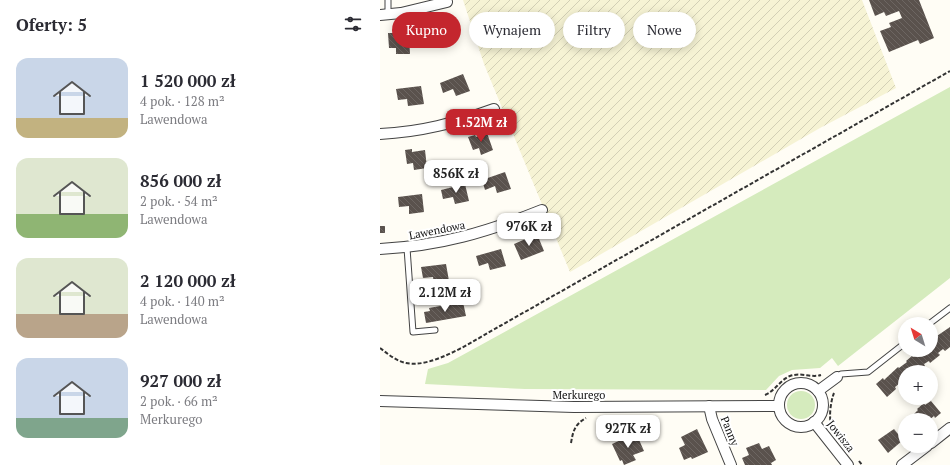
<!DOCTYPE html>
<html lang="pl">
<head>
<meta charset="utf-8">
<style>
	body { margin:0; font-family:"PT Serif",serif; background:#f7f7f7; color:#2b2b33; height:100vh; display:flex; flex-direction:column; font-size:15px; white-space:nowrap }
	* { box-sizing:border-box; margin:0 }
	p { font-size:13px; color:#7c7c81 }
	.icon { flex:none; width:22px; height:22px; fill:none; stroke:currentColor; stroke-width:2; stroke-linecap:round; stroke-linejoin:round }
	.map { position:relative; flex:1; overflow:hidden }
	.drawer { display:flex; flex-direction:column; background:#fff; width:380px }
	.drawer>* { flex:none }
	.banner { position:absolute; left:12px; top:12px; width:380px; height:36px; display:flex; gap:8px }
	.needle { width:26px; rotate:322deg }
	.fabs { position:absolute; left:518px; top:317px; display:grid; gap:8px }
	.fabs a { display:grid; place-items:center; width:40px; height:40px; border-radius:50%; background:#fff; box-shadow:0 2px 10px #0003; font-size:20px }
	.price { position:absolute; translate:-50% -34px; padding:0 9px; border-radius:8px; background:#fff; color:#222; font-size:13px; line-height:26px; filter:drop-shadow(0 1px 2px #0008) }
	.price::after { content:''; position:absolute; left:50%; top:24px; width:12px; height:9px; margin-left:-6px; background:inherit; clip-path:polygon(0 0,100% 0,50% 100%) }
	.price.selected { background:#c4262e; color:#fff }
	ul { padding:0; list-style:none }
	li { display:flex; align-items:center; gap:12px; height:100px; padding:0 16px }
	li span { display:grid; place-items:center; flex:none; width:112px; height:80px; border-radius:12px; color:#555 }
	li>.icon { margin-inline-start:auto }
	span .icon { width:48px; height:48px; fill:#fffc; stroke-width:1 }
	li b { font-size:17px }
	h2 { display:flex; justify-content:space-between; align-items:center; height:48px; padding:0 16px; font-size:17px }
	.pill { padding:0 14px; border-radius:18px; background:#fff; box-shadow:0 2px 10px #0003; font-size:14px; line-height:36px }
	.pill.selected { background:#c4262e; color:#fff }
	main { display:flex; flex:1; min-height:0 }
	.map>svg:first-child { display:block }
</style>
</head>
<body>
<main>
<section class="drawer">
<h2>Oferty: 5<svg class="icon" aria-label="filters" viewBox="0 0 24 24"><path d="M4 7h16M4 17h16"/><circle cx="9" cy="7" r="2"/><circle cx="15" cy="17" r="2"/></svg></h2>
<ul>
<li><span style="background:linear-gradient(#c9d6e8 75%,#c2b280 0)"><svg class="icon" aria-label="home" viewBox="0 0 24 24"><path d="M3 11l9-7 9 7M6 9v11h12V9"/></svg></span><div><b>1 520 000 zł</b><p>4 pok. · 128 m²</p><p>Lawendowa</p></div></li>
<li><span style="background:linear-gradient(#dfe7d0 70%,#8fb573 0)"><svg class="icon" aria-label="home" viewBox="0 0 24 24"><path d="M3 11l9-7 9 7M6 9v11h12V9"/></svg></span><div><b>856 000 zł</b><p>2 pok. · 54 m²</p><p>Lawendowa</p></div></li>
<li><span style="background:linear-gradient(#dfe7d0 70%,#b9a48a 0)"><svg class="icon" aria-label="home" viewBox="0 0 24 24"><path d="M3 11l9-7 9 7M6 9v11h12V9"/></svg></span><div><b>2 120 000 zł</b><p>4 pok. · 140 m²</p><p>Lawendowa</p></div></li>
<li><span style="background:linear-gradient(#c9d6e8 75%,#7fa58c 0)"><svg class="icon" aria-label="home" viewBox="0 0 24 24"><path d="M3 11l9-7 9 7M6 9v11h12V9"/></svg></span><div><b>927 000 zł</b><p>2 pok. · 66 m²</p><p>Merkurego</p></div></li>
</ul>
</section>
<div class="map">
<svg width="570" height="465" viewBox="0 0 570 465">
	<defs>
		<pattern id="farmland-furrows" width="10" height="10" patternUnits="userSpaceOnUse"><rect width="10" height="10" fill="#f6f3d4"/><path d="M-1 1l2-2M0 10L10 0M9 11l2-2" fill="none" stroke="#d2cfb5"/></pattern>
		<pattern id="building-back-hatch" width="6" height="6" patternUnits="userSpaceOnUse"><rect width="6" height="6" fill="#5a524d"/><path d="M-1 5l2 2M0 0l6 6M5-1l2 2" fill="none" stroke="#6d6662"/></pattern>
	</defs>
	<rect width="100%" height="100%" fill="#fffdf5"/>
	<!-- farmland -->
	<polygon fill="url(#farmland-furrows)" points="83,0 482,0 516,88 440,128 190,272 104,64"/>
	<!-- grass -->
	<g fill="#d5ebbd">
		<polygon points="570,87 570,278 458,366 452,358 440,368 412,370 399,376 386,390 145,389 45,384 48,369 68,363"/>
		<circle cx="421" cy="405" r="14"/>
	</g>
	<!-- building -->
	<g fill="url(#building-back-hatch)">
		<polygon points="489,0 539,0 554,38 540,44 538,40 509,52 500,31 511,27 509,23 522,18 519,11 506,16 504,12 495,16"/>
		<polygon points="61,24 68,41 55,46 53,39 46,42 41,29 48,26 49,29"/>
		<polygon points="8,33 16,33 16,36 29,36 30,54 16,54 16,48 9,48"/>
		<polygon points="83,74 90,91 76,96 73,89 63,93 60,83"/>
		<polygon points="41,86 44,104 28,106 27,99 18,100 16,89"/>
		<polygon points="107,133 113,150 101,155 99,148 93,150 88,137 95,135 96,137"/>
		<polygon points="32,149 32,152 45,150 47,168 34,170 33,163 27,164 25,150"/>
		<polygon points="125,172 131,189 117,193 115,186 105,190 102,180"/>
		<polygon points="85,184 89,201 75,204 73,197 63,199 61,190"/>
		<polygon points="42,194 44,212 29,214 29,206 19,207 18,197"/>
		<rect x="0" y="226" width="5" height="7"/>
		<polygon points="157,234 164,251 141,260 134,244"/>
		<polygon points="121,249 126,266 110,270 108,263 99,266 96,256"/>
		<polygon points="66,264 69,281 54,284 53,277 43,278 41,267"/>
		<polygon points="83,302 86,316 46,323 44,312 50,311 49,308"/>
		<polygon points="570,327 570,347 565,351 563,349 558,353 560,355 550,363 549,361 544,364 545,366 538,372 525,372 525,383 522,385 520,383 515,387 516,389 507,397 496,384 503,378 504,380 518,367 519,368 527,362 526,361 532,356 533,357 541,351 540,350 551,350 551,343 555,339 554,338"/>
		<polygon points="551,401 561,413 555,418 554,416 549,420 539,420 534,414 538,410 537,409 544,403 545,405"/>
		<polygon points="317,429 328,452 312,459 311,457 304,460 299,448 305,445 301,437"/>
		<polygon points="514,429 523,440 508,453 498,440"/>
		<polygon points="256,433 264,451 253,455 256,460 244,465 242,460 240,461 232,444"/>
		<polygon points="379,443 382,449 389,446 396,460 391,463 392,465 365,465 362,458 369,455 366,448"/>
	</g>
	<g fill="none" stroke-linecap="round" stroke-linejoin="round">
		<defs>
			<g id="lane">
				<polyline points="8,0 8,14"/>
				<polyline points="27,248 33,332 55,330"/>
				<polyline points="549,324 570,308"/>
				<polyline points="457,377 461,374 488,372 525,343"/>
			</g>
			<g id="street">
				<polyline points="0,15 21,13 67,2"/>
				<path d="M0,134c41,-2 75,-11 114,-25"/>
				<path d="M0,249c60,-3 107,-17 162,-39"/>
				<circle cx="421" cy="405" r="22"/>
				<polyline points="438,391 457,377"/>
				<polyline points="0,401 194,407 399,406"/>
				<polyline points="329,406 332,419 351,465"/>
				<polyline points="434,422 468,465"/>
				<polyline points="551,443 570,428"/>
				<polyline points="522,465 547,446"/>
			</g>
		</defs>
		<!-- lane casing -->
		<use href="#lane" stroke="#444" stroke-width="7"/>
		<!-- street casing -->
		<use href="#street" stroke="#444" stroke-width="12"/>
		<!-- path -->
		<g stroke="#333" stroke-width="2" stroke-dasharray="4 2" stroke-linecap="butt">
			<path d="M0,348c8,6 16,13 26,15 27,6 70,-24 94,-37l450,-255"/>
			<path d="M385,395c10,-4 15,-15 25,-19 11,-4 21,2 31,-1"/>
			<path d="M452,426c-4,-7 -1,-26 2,-33"/>
			<path d="M191,443c2,-12 4,-19 15,-25"/>
			<polyline points="479,461 482,465"/>
		</g>
		<!-- lane -->
		<use href="#lane" stroke="#fff" stroke-width="5"/>
		<!-- street -->
		<use href="#street" stroke="#fff" stroke-width="10"/>
	</g>
	<g text-anchor="middle" dominant-baseline="central" stroke-width="4" stroke-linejoin="round" paint-order="stroke">
		<!-- street labels -->
		<g font-size="11" fill="#111" stroke="#fff">
			<text transform="translate(57 230) rotate(-11)">Lawendowa</text>
			<text x="199" y="395">Merkurego</text>
			<text transform="translate(350 431) rotate(68)">Panny</text>
			<text transform="translate(461 436) rotate(52)">Jowisza</text>
		</g>
	</g>
</svg>
<div class="fabs">
<a><svg class="needle" viewBox="-14 -14 28 28"><path d="M0-13l5 13h-10z" fill="#e53935"/><path d="M0 13l5-13h-10z" fill="#7c7c81"/></svg></a>
<a>+</a>
<a>−</a>
</div>
<b class="price selected" style="left:101px;top:143px">1.52M zł</b>
<b class="price" style="left:76px;top:194px">856K zł</b>
<b class="price" style="left:149px;top:247px">976K zł</b>
<b class="price" style="left:65px;top:313px">2.12M zł</b>
<b class="price" style="left:248px;top:449px">927K zł</b>
<div class="banner">
<a class="pill selected">Kupno</a>
<a class="pill">Wynajem</a>
<a class="pill">Filtry</a>
<a class="pill">Nowe</a>
</div>
</div>
</main>
</body>
</html>
